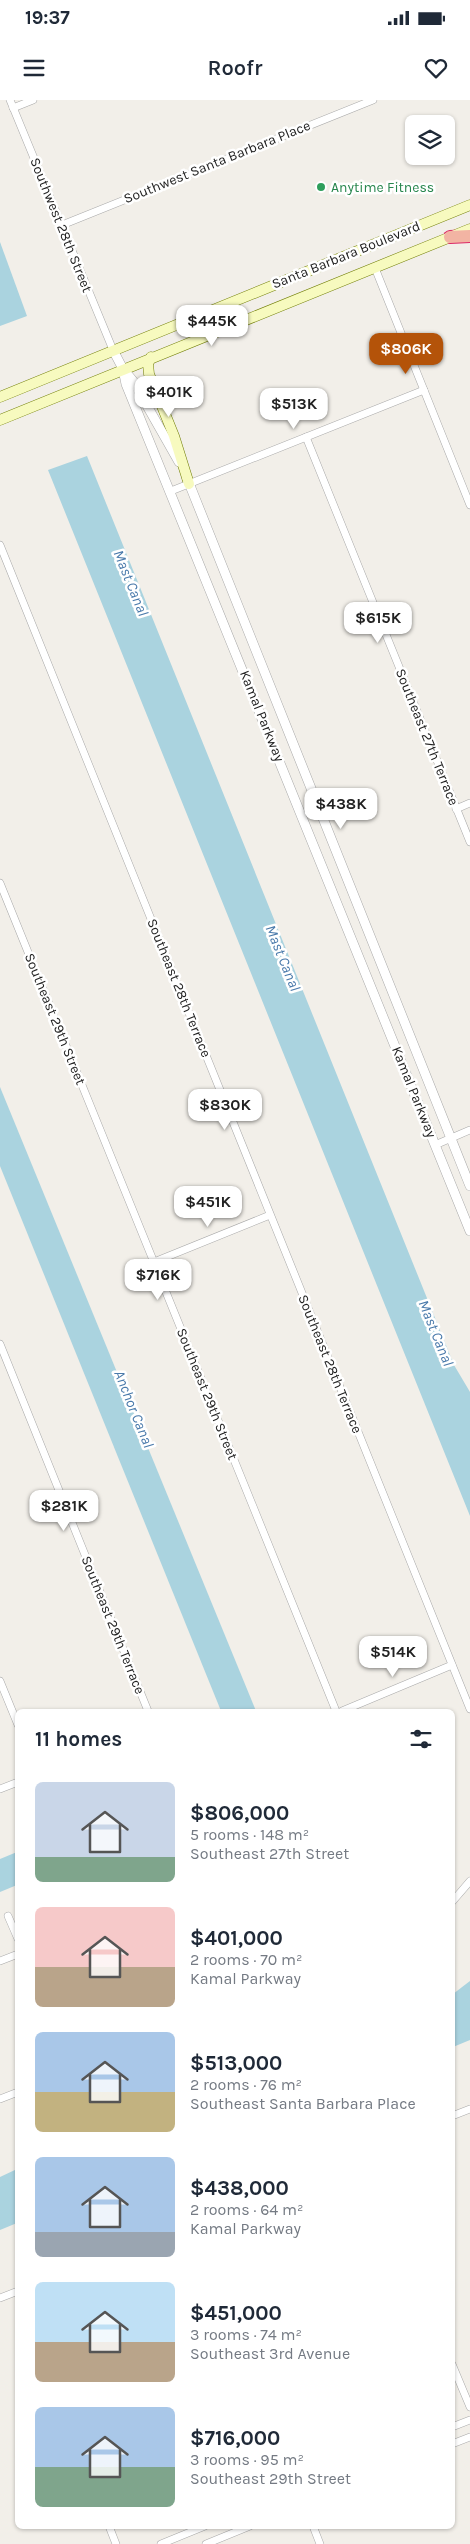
<!DOCTYPE html>
<html lang="en">
<head>
<meta charset="utf-8">
<style>
	body { margin:0; font-family:Karla,sans-serif; background:#f2f2f3; color:#1f2937; height:100vh; display:flex; flex-direction:column; font-size:19px; white-space:nowrap }
	* { box-sizing:border-box; margin:0 }
	p { font-size:16px; color:#747a83 }
	.icon { flex:none; width:28px; height:28px; fill:none; stroke:currentColor; stroke-width:2; stroke-linecap:round; stroke-linejoin:round }
	.map { position:relative; flex:1; overflow:hidden }
	.details { position:absolute; left:15px; top:1609px; width:440px; height:820px; display:flex; flex-direction:column; background:#fff; border-radius:8px; box-shadow:0 1px 4px #0004 }
	.details>* { flex:none }
	.controls { position:absolute; left:405px; top:15px; display:grid; gap:10px }
	.controls a { display:grid; place-items:center; width:50px; height:50px; border-radius:8px; background:#fff; box-shadow:0 1px 4px #0004; font-size:25px }
	.price { position:absolute; translate:-50% -42px; padding:0 11px; border-radius:10px; background:#fff; color:#222; font-size:16px; line-height:32px; filter:drop-shadow(0 1px 2px #0008) }
	.price::after { content:''; position:absolute; left:50%; top:30px; width:15px; height:11px; margin-left:-8px; background:inherit; clip-path:polygon(0 0,100% 0,50% 100%) }
	.price.current { background:#b45309; color:#fff }
	ul { padding:0; list-style:none }
	li { display:flex; align-items:center; gap:15px; height:125px; padding:0 20px }
	li span { display:grid; place-items:center; flex:none; width:140px; height:100px; border-radius:8px; color:#555 }
	li>.icon { margin-inline-start:auto }
	span .icon { width:60px; height:60px; fill:#fffc; stroke-width:1 }
	li b { font-size:21px }
	h2 { display:flex; justify-content:space-between; align-items:center; height:60px; padding:0 20px; font-size:21px }
	.status { display:flex; justify-content:space-between; align-items:center; height:35px; padding:0 25px; background:#fff; direction:ltr }
	.status svg { height:14px; fill:currentColor }
	header { display:flex; justify-content:space-between; align-items:center; height:65px; padding:0 20px; background:#fff; font-size:22px; font-weight:600 }
	.map>svg:first-child { display:block }
</style>
</head>
<body>
<div class="status"><b>19:37</b><svg viewBox="0 0 49 12"><path d="M0 12V9h3v3zM5 12V6h3v6zM10 12V3h3v9zM15 12V0h3v12zM26 1h20v11H26zM47 4h2v5h-2z"/></svg></div>
<header><svg class="icon" aria-label="menu" viewBox="0 0 24 24"><path d="M4 6h16M4 12h16M4 18h16"/></svg>Roofr<svg class="icon" aria-label="heart" viewBox="0 0 24 24"><path d="M12 20l-8-8c-3-5 5-10 8-4 3-6 11-1 8 4z"/></svg></header>
<div class="map">
<svg width="470" height="2444" viewBox="0 0 470 2444">
	<rect width="100%" height="100%" fill="#f2efe9"/>
	<!-- water -->
	<g fill="#aad3df">
		<polygon points="0,142 27,216 0,226"/>
		<polygon points="87,356 454,1265 470,1292 470,1416 48,370"/>
		<polygon points="0,987 256,1611 221,1611 0,1066"/>
		<polygon points="17,1752 17,1785 0,1792 0,1759"/>
		<polygon points="470,1881 470,1940 453,1947 453,1894"/>
		<polygon points="17,2069 17,2123 0,2130 0,2077"/>
	</g>
	<g fill="none" stroke-linecap="round" stroke-linejoin="round">
		<defs>
			<g id="minor">
				<polyline points="10,0 113,250"/>
				<polyline points="13,8 33,0"/>
				<polyline points="62,125 373,0"/>
				<polyline points="375,168 470,405"/>
				<polyline points="306,337 470,742"/>
				<polyline points="171,391 424,290"/>
				<polyline points="0,445 470,1609"/>
				<polyline points="456,709 470,703"/>
				<polyline points="0,783 336,1611"/>
				<polyline points="435,1045 470,1030"/>
				<polyline points="154,1162 270,1115"/>
				<polyline points="0,1244 148,1611"/>
				<polyline points="0,1581 18,1625"/>
				<polyline points="342,1611 452,1565"/>
				<polyline points="0,1689 18,1682"/>
				<polyline points="452,1802 470,1781"/>
				<polyline points="8,1816 18,1839"/>
				<polyline points="0,1861 18,1854"/>
				<polyline points="0,1999 18,1992"/>
				<polyline points="452,2016 470,2009"/>
				<polyline points="0,2198 18,2191"/>
				<polyline points="452,2264 470,2307"/>
				<polyline points="452,2327 470,2320"/>
				<polyline points="452,2344 470,2337"/>
				<polyline points="109,2426 116,2444"/>
				<polyline points="313,2426 320,2444"/>
				<polyline points="161,2444 205,2426"/>
				<polyline points="206,2444 250,2426"/>
			</g>
			<g id="tertiary">
				<polyline points="113,250 123,269 133,281 179,362"/>
				<polyline points="123,269 126,284 470,1131"/>
				<polyline points="187,378 470,1086"/>
			</g>
			<g id="secondary">
				<polyline points="151,257 148,264 149,274 174,336 189,384"/>
				<polyline points="0,297 470,105"/>
				<polyline points="0,320 470,129"/>
			</g>
			<polyline id="trunk" points="450,137 470,136"/>
		</defs>
		<!-- minor casing -->
		<use href="#minor" stroke="#a9a9a9" stroke-width="8"/>
		<!-- tertiary casing -->
		<use href="#tertiary" stroke="#a9a9a9" stroke-width="10"/>
		<!-- secondary casing -->
		<use href="#secondary" stroke="#707d05" stroke-width="11"/>
		<!-- trunk casing -->
		<use href="#trunk" stroke="#dc2a67" stroke-width="14"/>
		<!-- minor -->
		<use href="#minor" stroke="#fff" stroke-width="7"/>
		<!-- tertiary -->
		<use href="#tertiary" stroke="#fff" stroke-width="9"/>
		<!-- secondary -->
		<use href="#secondary" stroke="#f7fabf" stroke-width="10"/>
		<!-- trunk -->
		<use href="#trunk" stroke="#f2b4a3" stroke-width="12"/>
	</g>
	<!-- markers -->
	<circle fill="#2e9e5b" stroke="#fff" stroke-width="2" cx="321" cy="87" r="5"/>
	<g text-anchor="middle" dominant-baseline="central" stroke-width="5" stroke-linejoin="round" paint-order="stroke">
		<!-- street labels -->
		<g font-size="14" fill="#222" stroke="#fff">
			<text transform="translate(217 62) rotate(-22)">Southwest Santa Barbara Place</text>
			<text transform="translate(61 125) rotate(68)">Southwest 28th Street</text>
			<text transform="translate(346 155) rotate(-22)">Santa Barbara Boulevard</text>
			<text transform="translate(262 616) rotate(68)">Kamal Parkway</text>
			<text transform="translate(427 637) rotate(68)">Southeast 27th Terrace</text>
			<text transform="translate(179 888) rotate(68)">Southeast 28th Terrace</text>
			<text transform="translate(55 919) rotate(68)">Southeast 29th Street</text>
			<text transform="translate(414 992) rotate(68)">Kamal Parkway</text>
			<text transform="translate(330 1264) rotate(68)">Southeast 28th Terrace</text>
			<text transform="translate(207 1294) rotate(68)">Southeast 29th Street</text>
			<text transform="translate(113 1525) rotate(68)">Southeast 29th Terrace</text>
		</g>
		<!-- leisure labels -->
		<g font-size="14" fill="#27864d" stroke="#fff" text-anchor="start">
			<text x="331" y="87">Anytime Fitness</text>
		</g>
		<!-- water labels -->
		<g font-size="15" font-style="italic" fill="#4a7aab" stroke="#fff">
			<text transform="translate(131 483) rotate(68)">Mast Canal</text>
			<text transform="translate(283 858) rotate(68)">Mast Canal</text>
			<text transform="translate(436 1233) rotate(68)">Mast Canal</text>
			<text transform="translate(134 1309) rotate(68)">Anchor Canal</text>
		</g>
	</g>
</svg>
<div class="controls">
<a><svg class="icon" aria-label="layers" viewBox="0 0 24 24"><path d="M12 4l9 5-9 5-9-5zM3 14l9 5 9-5"/></svg></a>
</div>
<b class="price" style="left:212px;top:247px">$445K</b>
<b class="price current" style="left:406px;top:275px">$806K</b>
<b class="price" style="left:169px;top:318px">$401K</b>
<b class="price" style="left:294px;top:330px">$513K</b>
<b class="price" style="left:378px;top:544px">$615K</b>
<b class="price" style="left:341px;top:730px">$438K</b>
<b class="price" style="left:225px;top:1031px">$830K</b>
<b class="price" style="left:208px;top:1128px">$451K</b>
<b class="price" style="left:158px;top:1201px">$716K</b>
<b class="price" style="left:64px;top:1432px">$281K</b>
<b class="price" style="left:393px;top:1578px">$514K</b>
<section class="details">
<h2>11 homes<svg class="icon" aria-label="filters" viewBox="0 0 24 24"><path d="M4 7h16M4 17h16"/><circle cx="9" cy="7" r="2"/><circle cx="15" cy="17" r="2"/></svg></h2>
<ul>
<li><span style="background:linear-gradient(#c9d6e8 75%,#7fa58c 0)"><svg class="icon" aria-label="home" viewBox="0 0 24 24"><path d="M3 11l9-7 9 7M6 9v11h12V9"/></svg></span><div><b>$806,000</b><p>5 rooms · 148 m²</p><p>Southeast 27th Street</p></div></li>
<li><span style="background:linear-gradient(#f6c9c9 60%,#b9a48a 0)"><svg class="icon" aria-label="home" viewBox="0 0 24 24"><path d="M3 11l9-7 9 7M6 9v11h12V9"/></svg></span><div><b>$401,000</b><p>2 rooms · 70 m²</p><p>Kamal Parkway</p></div></li>
<li><span style="background:linear-gradient(#a9c7e8 60%,#c2b280 0)"><svg class="icon" aria-label="home" viewBox="0 0 24 24"><path d="M3 11l9-7 9 7M6 9v11h12V9"/></svg></span><div><b>$513,000</b><p>2 rooms · 76 m²</p><p>Southeast Santa Barbara Place</p></div></li>
<li><span style="background:linear-gradient(#a9c7e8 75%,#9aa5b1 0)"><svg class="icon" aria-label="home" viewBox="0 0 24 24"><path d="M3 11l9-7 9 7M6 9v11h12V9"/></svg></span><div><b>$438,000</b><p>2 rooms · 64 m²</p><p>Kamal Parkway</p></div></li>
<li><span style="background:linear-gradient(#bfe0f5 60%,#b9a48a 0)"><svg class="icon" aria-label="home" viewBox="0 0 24 24"><path d="M3 11l9-7 9 7M6 9v11h12V9"/></svg></span><div><b>$451,000</b><p>3 rooms · 74 m²</p><p>Southeast 3rd Avenue</p></div></li>
<li><span style="background:linear-gradient(#a9c7e8 60%,#7fa58c 0)"><svg class="icon" aria-label="home" viewBox="0 0 24 24"><path d="M3 11l9-7 9 7M6 9v11h12V9"/></svg></span><div><b>$716,000</b><p>3 rooms · 95 m²</p><p>Southeast 29th Street</p></div></li>
</ul>
</section>
</div>
</body>
</html>
